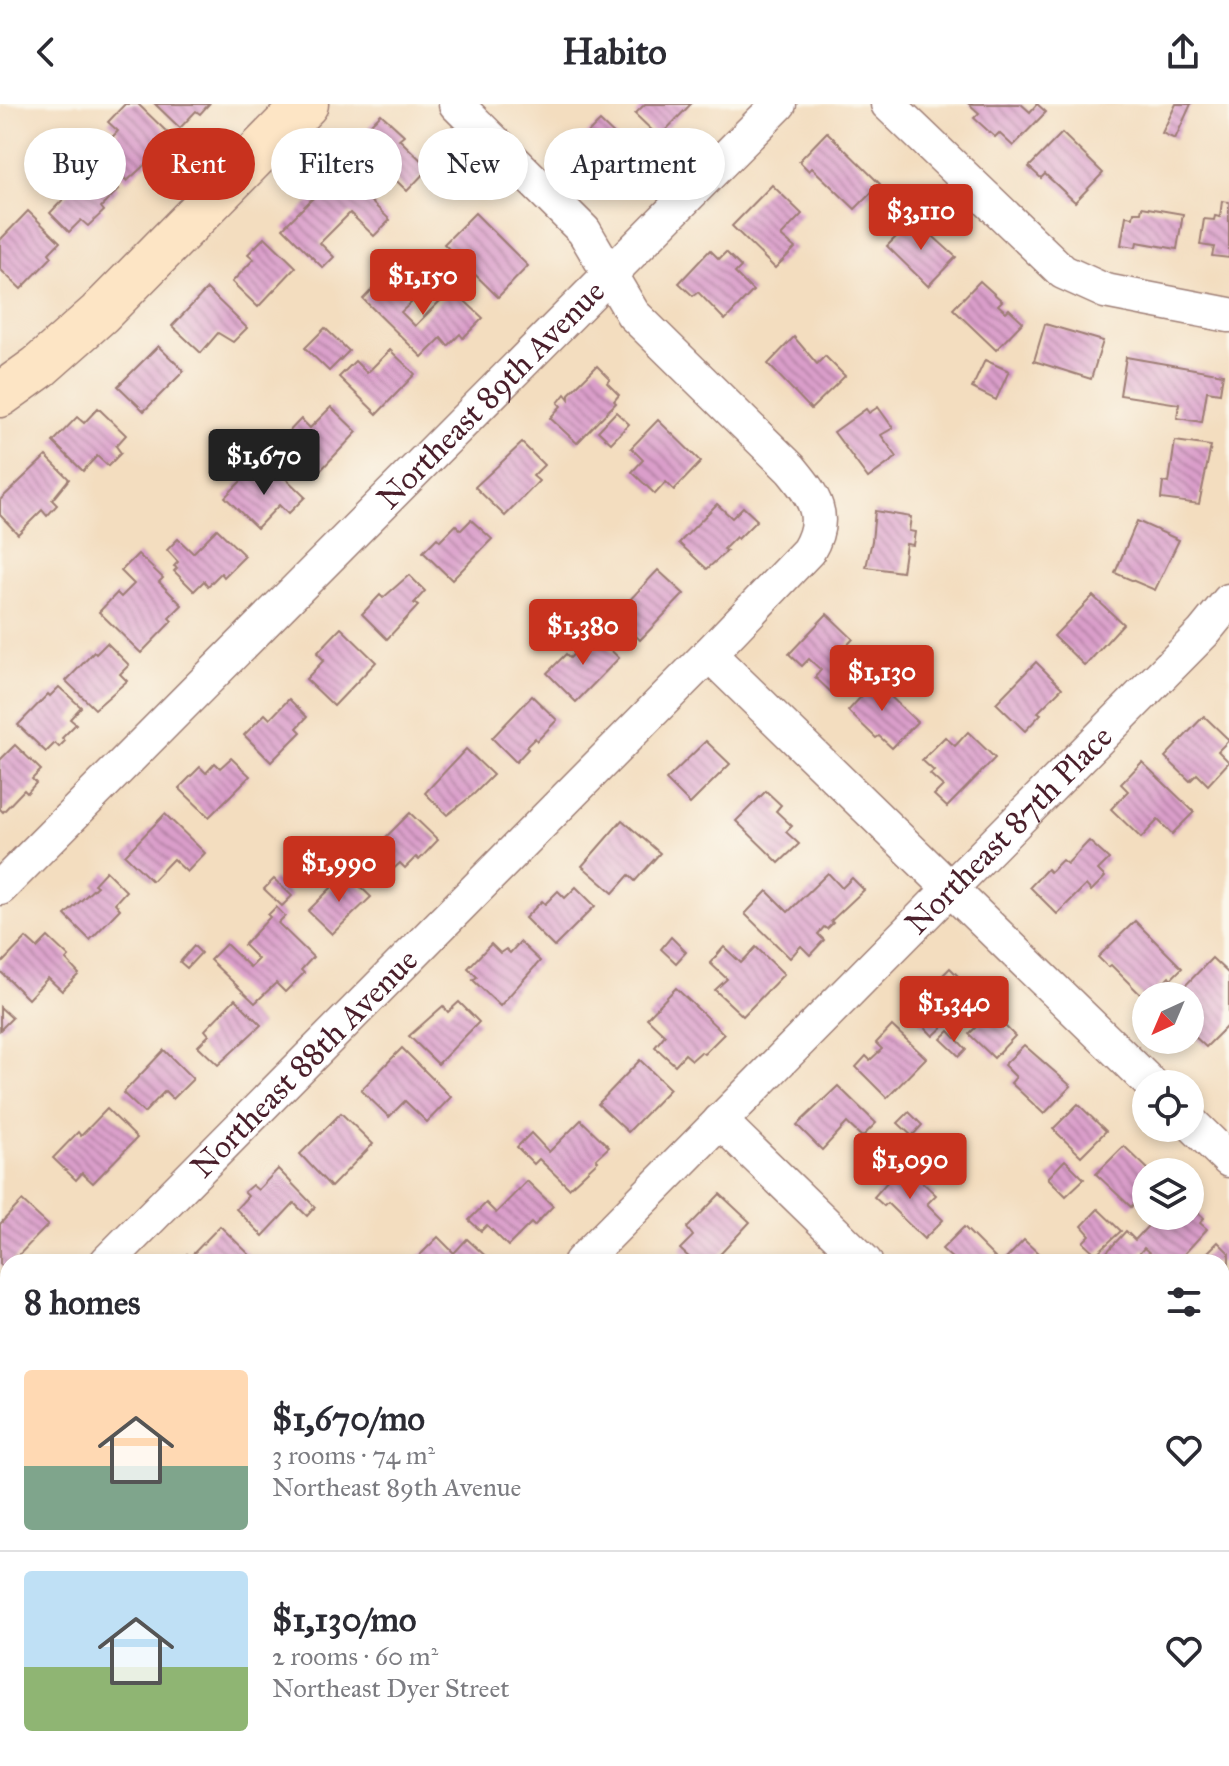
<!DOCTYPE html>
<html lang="en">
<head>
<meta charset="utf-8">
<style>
	body { margin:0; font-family:"IM FELL Great Primer",serif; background:#f7f7f7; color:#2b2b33; height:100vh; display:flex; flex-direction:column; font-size:30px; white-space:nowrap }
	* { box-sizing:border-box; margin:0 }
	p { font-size:26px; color:#7c7c81 }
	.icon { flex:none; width:44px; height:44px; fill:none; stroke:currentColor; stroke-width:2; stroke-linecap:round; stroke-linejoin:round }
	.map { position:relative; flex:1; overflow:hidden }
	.side { position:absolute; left:0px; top:1150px; width:1230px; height:512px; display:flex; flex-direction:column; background:#fff; border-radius:24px 24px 0 0; box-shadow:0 4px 12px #0003 }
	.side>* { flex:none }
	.hud { position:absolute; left:24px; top:24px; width:800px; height:72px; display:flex; gap:16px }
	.needle { width:52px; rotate:224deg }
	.fabs { position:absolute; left:1132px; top:878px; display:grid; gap:16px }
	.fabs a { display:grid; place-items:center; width:72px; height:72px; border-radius:50%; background:#fff; box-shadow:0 4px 12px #0003; font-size:40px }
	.price { position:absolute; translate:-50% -68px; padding:0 18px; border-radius:8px; background:#c8321e; color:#fff; font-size:26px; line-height:52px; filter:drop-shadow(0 2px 4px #0008) }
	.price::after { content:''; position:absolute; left:50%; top:48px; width:24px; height:18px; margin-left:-12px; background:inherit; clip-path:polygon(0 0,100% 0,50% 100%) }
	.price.on { background:#222; color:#fff }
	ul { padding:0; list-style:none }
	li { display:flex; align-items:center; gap:24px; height:200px; padding:0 24px }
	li+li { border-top:2px solid #e1e1e2 }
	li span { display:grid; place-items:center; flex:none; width:224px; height:160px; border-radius:8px; color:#555 }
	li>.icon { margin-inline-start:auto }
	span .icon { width:96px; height:96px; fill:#fffc; stroke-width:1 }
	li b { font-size:34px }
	h2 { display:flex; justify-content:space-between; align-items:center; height:96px; padding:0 24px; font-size:34px }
	.tag { padding:0 28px; border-radius:36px; background:#fff; box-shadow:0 4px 12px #0003; font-size:28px; line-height:72px }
	.tag.on { background:#c8321e; color:#fff }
	header { display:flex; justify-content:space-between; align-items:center; height:104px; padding:0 24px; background:#fff; font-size:36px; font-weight:800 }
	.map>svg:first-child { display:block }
</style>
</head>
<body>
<header><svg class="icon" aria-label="back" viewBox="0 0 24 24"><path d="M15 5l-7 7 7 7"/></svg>Habito<svg class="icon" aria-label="share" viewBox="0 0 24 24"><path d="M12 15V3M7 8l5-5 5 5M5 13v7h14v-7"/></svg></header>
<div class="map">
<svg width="1229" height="1662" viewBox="0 0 1229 1662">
	<defs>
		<pattern id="building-back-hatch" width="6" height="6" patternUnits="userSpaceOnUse" patternTransform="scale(2)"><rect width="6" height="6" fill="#da9eca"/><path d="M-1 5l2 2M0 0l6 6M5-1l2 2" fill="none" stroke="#b380a4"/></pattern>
	</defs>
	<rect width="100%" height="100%" fill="#fbf7ec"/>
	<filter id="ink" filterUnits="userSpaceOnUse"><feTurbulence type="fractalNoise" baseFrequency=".0125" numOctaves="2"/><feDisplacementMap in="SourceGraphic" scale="16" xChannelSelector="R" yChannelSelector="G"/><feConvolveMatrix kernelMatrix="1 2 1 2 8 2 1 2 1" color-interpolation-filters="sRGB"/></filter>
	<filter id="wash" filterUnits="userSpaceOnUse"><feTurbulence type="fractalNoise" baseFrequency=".006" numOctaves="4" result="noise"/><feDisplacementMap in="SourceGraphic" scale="32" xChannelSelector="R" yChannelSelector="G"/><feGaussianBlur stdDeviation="1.8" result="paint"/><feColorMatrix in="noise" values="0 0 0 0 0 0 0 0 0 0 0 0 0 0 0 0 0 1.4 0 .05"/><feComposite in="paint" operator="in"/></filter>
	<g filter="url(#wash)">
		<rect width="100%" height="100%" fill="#f3ddbf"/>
		<g id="blocks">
			<!-- building -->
			<g fill="url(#building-back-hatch)">
				<polygon points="125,0 138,0 168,29 158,39 161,46 127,77 98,48 118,27 108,18"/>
				<polygon points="155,0 209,0 200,10 196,7 180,24"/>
				<polygon points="645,0 691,0 659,33 635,10"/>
				<polygon points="969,0 1021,0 1030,8 1037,0 1046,8 1013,42 999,29 995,33 974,14 979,9"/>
				<polygon points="1176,0 1191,0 1175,35 1162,29"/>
				<polygon points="381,10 404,31 399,35 429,64 407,87 364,45 377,32 368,23"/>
				<polygon points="600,17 640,55 613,82 573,44"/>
				<polygon points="827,28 880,80 855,105 812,64 809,67 799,57"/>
				<polygon points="1062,29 1103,69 1075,98 1045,70 1041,74 1029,63"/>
				<polygon points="83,49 119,85 101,103 104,107 88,122 81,116 69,128 50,109 75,83 62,70"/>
				<polygon points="328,71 345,87 352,79 390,116 374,132 350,109 320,139 334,153 323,164 283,124 314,93 310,89"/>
				<polygon points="772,81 802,110 781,132 795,144 775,164 732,122"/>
				<polygon points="1222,97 1229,98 1229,154 1212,152 1214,143 1200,141 1204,115 1214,116 1215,112 1220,113"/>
				<polygon points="1142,103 1183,110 1177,145 1137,138 1136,143 1121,141 1126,112 1133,113 1134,108 1141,108"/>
				<polygon points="28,107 60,138 49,149 52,153 21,185 0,165 0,136"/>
				<polygon points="475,109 528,162 498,193 444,140"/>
				<polygon points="914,115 956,153 928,182 887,142"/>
				<polygon points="265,133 296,163 258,203 232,178 254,155 248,150"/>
				<polygon points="710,146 719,155 726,148 741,163 735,169 753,187 725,216 698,188 693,192 679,179"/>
				<polygon points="385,172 412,198 401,208 415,222 452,185 483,214 463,234 460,230 448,242 441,234 422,253 363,195"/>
				<polygon points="980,177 1002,197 998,201 1006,208 1009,205 1023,218 996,246 953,205"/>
				<polygon points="207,185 247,224 233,238 218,229 201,249 172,222"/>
				<polygon points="1045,220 1103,237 1091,275 1034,257"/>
				<polygon points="325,224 349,247 329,267 305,244"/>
				<polygon points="794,233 817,260 825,252 845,272 811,305 768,260"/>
				<polygon points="158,242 184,267 144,307 118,282"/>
				<polygon points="390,246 415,270 377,310 339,273 355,257 367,269"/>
				<polygon points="1126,253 1223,270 1220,289 1207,287 1202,318 1177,314 1179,300 1120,291"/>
				<polygon points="985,256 1009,267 996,296 972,284"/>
				<polygon points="597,262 610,275 607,279 619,291 614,297 616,299 577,339 550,314 561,302 558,299 565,290 569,295 569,290"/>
				<polygon points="331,303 357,328 317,370 281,336 301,315 310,324"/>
				<polygon points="878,303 893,324 881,331 897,353 868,374 834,328 866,305 869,309"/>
				<polygon points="98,304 126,331 116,342 121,349 108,362 97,352 83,367 53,338 77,313 84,319"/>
				<polygon points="616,308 629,320 611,339 598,327"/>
				<polygon points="658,316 701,358 674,386 666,378 655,390 632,368 643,356 631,344"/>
				<polygon points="1175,337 1211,342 1199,400 1161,395 1163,378 1169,379"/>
				<polygon points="522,339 544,361 533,372 539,377 505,412 475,383"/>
				<polygon points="46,352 69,375 52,396 57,401 47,412 42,406 18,430 0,411 0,396"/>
				<polygon points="275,364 305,393 288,410 279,401 257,424 225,393 250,368 261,378"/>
				<polygon points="717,400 732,414 743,403 757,416 738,435 736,433 724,445 727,447 707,465 679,439"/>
				<polygon points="875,407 911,413 909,427 915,428 913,441 906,440 902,468 866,463 872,437"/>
				<polygon points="471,416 492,435 452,476 423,448 437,434 440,437 456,421 461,426"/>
				<polygon points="1137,417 1179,436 1155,486 1115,469"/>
				<polygon points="217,425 245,452 224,473 221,469 208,482 204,477 194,487 174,467 177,464 174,462 178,458 167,446 178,435 193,449"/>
				<polygon points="138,450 163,474 159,478 182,501 169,514 172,517 141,549 99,508 117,489 121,493 134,480 121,467"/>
				<polygon points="658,466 684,490 640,536 619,515 628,505 624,502"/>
				<polygon points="409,471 425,487 414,499 418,502 387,535 362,510 380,491 383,494"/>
				<polygon points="1093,492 1123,520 1085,562 1054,532"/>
				<polygon points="827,510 853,535 835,554 856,573 836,593 815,573 821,566 809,555 802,562 789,550"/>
				<polygon points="341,524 376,558 334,602 306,575 324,556 317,549"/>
				<polygon points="593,529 619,554 576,598 547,569 566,550 570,554"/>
				<polygon points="107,539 129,561 120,570 127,577 95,605 66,577 94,548 96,550"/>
				<polygon points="1036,558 1062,584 1038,608 1041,610 1025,627 996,599"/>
				<polygon points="882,570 893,580 886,588 917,618 892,644 879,632 876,634 848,607"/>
				<polygon points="59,583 81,603 70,615 76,620 62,634 65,637 59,643 55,639 46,648 18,621 48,590 50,592"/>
				<polygon points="532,592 557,616 537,637 535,634 526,643 528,645 516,658 492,634"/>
				<polygon points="289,595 307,613 297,624 301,628 271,658 244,631 265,610 270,615"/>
				<polygon points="1204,612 1229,636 1218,647 1229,658 1208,681 1197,670 1190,677 1165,653"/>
				<polygon points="968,628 995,654 947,703 934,691 943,682 930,670 934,667 922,656 945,633 955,642"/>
				<polygon points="706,637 730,660 690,700 666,676"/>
				<polygon points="15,641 41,666 32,675 36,679 27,689 24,686 3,708 0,705 0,656"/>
				<polygon points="466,645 493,671 474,690 447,711 425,689"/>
				<polygon points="231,654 250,672 209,713 179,684 200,663 206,669 215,659 220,664"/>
				<polygon points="1142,658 1194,708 1172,730 1158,716 1141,734 1111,705 1128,687 1121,680"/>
				<polygon points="766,687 781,701 776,707 792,722 786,728 799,740 779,759 736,717"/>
				<polygon points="410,709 438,736 419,756 416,753 405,764 400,759 388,770 368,751"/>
				<polygon points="165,710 205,749 187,768 173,755 152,777 125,751"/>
				<polygon points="622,716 660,749 635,777 629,771 613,789 582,762"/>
				<polygon points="1089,737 1109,755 1098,766 1105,773 1091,787 1086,781 1057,810 1030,783 1047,765 1050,768 1062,756 1067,760"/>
				<polygon points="106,767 126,787 115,799 120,805 90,836 65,811 97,782 94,780"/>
				<polygon points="346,769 371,793 332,830 308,807"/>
				<polygon points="828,769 842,784 852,774 864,786 831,817 833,819 827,825 824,823 818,830 824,836 810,851 801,842 790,854 745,810 767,787 788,808"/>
				<polygon points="274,775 292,792 282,802 264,785"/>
				<polygon points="576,783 595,802 554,843 525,814 542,797 545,800 558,787 565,794"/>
				<polygon points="276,803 285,812 278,819 313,853 301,866 304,869 285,888 276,879 255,899 210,856 226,840 250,863 258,855 244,841 270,813 268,811"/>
				<polygon points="1135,817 1182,864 1171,875 1169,872 1150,892 1146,892 1146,896 1111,861 1108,863 1098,853"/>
				<polygon points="48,833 69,853 66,856 79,870 62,887 48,874 28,895 0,867 0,861 26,834 37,844"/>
				<polygon points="671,833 686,848 676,859 661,845"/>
				<polygon points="520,838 540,857 500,902 473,876 477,873 468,864 491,840 500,849 506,845 510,849"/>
				<polygon points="194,842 201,849 187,864 180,858"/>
				<polygon points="724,843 741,859 756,843 784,870 743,912 715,886 727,875 710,859"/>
				<polygon points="1212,854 1229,870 1229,920 1206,943 1190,928 1190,892 1185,892 1180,887"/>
				<polygon points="950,864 977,891 933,932 914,912 924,901 922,899 934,886 931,883"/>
				<polygon points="676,884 724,930 704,950 701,948 692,956 685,950 675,961 655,943 665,931 647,914"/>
				<polygon points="235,895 261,921 218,961 198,942 209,931 205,926"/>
				<polygon points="459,898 479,918 438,960 409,932 443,902 448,908"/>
				<polygon points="0,903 12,914 0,926"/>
				<polygon points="991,908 1015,932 994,954 969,930"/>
				<polygon points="892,922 926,954 887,994 856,963 866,952 870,956 882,945 876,939"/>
				<polygon points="949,927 966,945 959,952 941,935"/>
				<polygon points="1024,941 1071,982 1044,1010 1011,979 1016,973 1004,961"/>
				<polygon points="402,944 451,993 427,1018 405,997 389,1013 361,986"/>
				<polygon points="164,946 193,975 173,995 165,987 144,1009 123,989"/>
				<polygon points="640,956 670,985 628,1028 598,1000"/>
				<polygon points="838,982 876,1019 862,1033 847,1019 822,1046 797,1021"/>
				<polygon points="1078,1000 1106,1027 1081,1052 1053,1025"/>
				<polygon points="107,1005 137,1034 93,1079 82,1069 76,1076 53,1054 78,1028 81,1032"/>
				<polygon points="909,1008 922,1021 912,1032 898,1019"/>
				<polygon points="341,1009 373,1040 331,1083 300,1050"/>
				<polygon points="581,1016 609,1043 596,1055 598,1057 569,1084 539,1055 534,1060 517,1043 531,1029 549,1048"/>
				<polygon points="1124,1042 1151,1068 1146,1068 1146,1087 1131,1103 1096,1070"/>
				<polygon points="1065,1056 1084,1075 1066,1092 1048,1074"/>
				<polygon points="903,1060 936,1091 927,1100 943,1116 924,1135 887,1099 884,1102 874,1093"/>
				<polygon points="278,1065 315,1103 307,1112 294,1099 263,1132 236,1105 248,1092 244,1088 252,1081 258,1086"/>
				<polygon points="527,1077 553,1102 534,1122 531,1119 508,1142 487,1121 481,1127 469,1116 486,1099 496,1109"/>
				<polygon points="720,1090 750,1118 713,1158 694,1158 680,1145 693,1132 687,1124"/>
				<polygon points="22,1097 48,1121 12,1158 8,1158 5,1165 0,1160 0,1120"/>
				<polygon points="1098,1105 1121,1127 1096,1150 1083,1138 1090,1131 1082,1122"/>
				<polygon points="1195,1106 1204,1114 1200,1119 1207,1125 1177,1158 1160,1158 1144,1144 1132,1158 1114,1158 1105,1150 1126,1127 1135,1136 1157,1112 1190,1112"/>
				<polygon points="220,1122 255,1156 253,1158 179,1158 187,1150 190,1153"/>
				<polygon points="964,1123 995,1154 991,1158 956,1158 942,1145"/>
				<polygon points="438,1133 454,1149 467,1135 492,1158 423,1158 418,1153"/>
				<polygon points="1024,1136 1039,1150 1031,1158 1009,1158 1006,1155"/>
				<polygon points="1218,1138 1229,1149 1229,1207 1222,1214 1222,1158 1198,1158"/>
				<polygon points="1229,1346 1229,1414 1222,1407 1222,1354"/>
				<polygon points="8,1367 8,1433 0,1426 0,1375"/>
				<polygon points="8,1573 8,1654 53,1654 58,1659 55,1662 13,1662 0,1649 0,1581"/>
				<polygon points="243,1654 330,1654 336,1660 334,1662 251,1662"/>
				<polygon points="533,1654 572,1654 580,1662 531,1662 528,1659"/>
				<polygon points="603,1654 619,1654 627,1662 595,1662"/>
				<polygon points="796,1654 805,1654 813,1662 788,1662"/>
				<polygon points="994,1654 1044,1654 1047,1656 1041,1662 1002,1662"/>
				<polygon points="1064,1654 1087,1654 1079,1662 1060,1662 1058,1660"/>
			</g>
		</g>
	</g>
	<g filter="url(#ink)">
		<use href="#blocks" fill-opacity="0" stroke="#9e7e75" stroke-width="2"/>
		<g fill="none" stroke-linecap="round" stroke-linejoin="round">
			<defs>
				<g id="street">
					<polyline points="888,0 1063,168 1105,187 1229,211"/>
					<polyline points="709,550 1151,980"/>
					<path id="s1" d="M0,784l779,-784"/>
					<polyline points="720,1017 865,1158"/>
					<polyline points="1190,1018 1229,1056"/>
					<path id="s2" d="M107,1158l602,-608 99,-103c21,-35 6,-54 -17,-82l-158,-155 -49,-83 -128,-127"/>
					<path id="s3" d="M581,1158l622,-629 26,-32"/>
					<polyline points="1222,1506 1229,1513"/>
					<polyline points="906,1654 914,1662"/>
				</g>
				<g id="secondary">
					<polyline points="0,291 39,263 99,210 306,0"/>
					<polyline points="0,1249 8,1257"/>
					<polyline points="419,1654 427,1662"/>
				</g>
			</defs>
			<!-- street casing -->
			<use href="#street" stroke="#9e7e75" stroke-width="37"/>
			<!-- secondary casing -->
			<use href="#secondary" stroke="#9e7e75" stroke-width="47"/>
			<!-- street -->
			<use href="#street" stroke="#fff" stroke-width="34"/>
			<!-- secondary -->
			<use href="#secondary" stroke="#fde5c5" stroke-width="44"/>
		</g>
	</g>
	<g text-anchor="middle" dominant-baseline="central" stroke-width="8" stroke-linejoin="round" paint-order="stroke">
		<!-- street labels -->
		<g font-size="32" fill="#4a1f2b" stroke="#fbf7ec">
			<text stroke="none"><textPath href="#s1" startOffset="696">Northeast 89th Avenue</textPath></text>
			<text stroke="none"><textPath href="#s3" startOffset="608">Northeast 87th Place</textPath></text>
			<text stroke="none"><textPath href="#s2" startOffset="280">Northeast 88th Avenue</textPath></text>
		</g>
	</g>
</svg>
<div class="fabs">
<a><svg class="needle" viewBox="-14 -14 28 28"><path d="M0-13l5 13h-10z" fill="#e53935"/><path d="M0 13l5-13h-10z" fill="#7c7c81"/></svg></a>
<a><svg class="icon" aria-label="locate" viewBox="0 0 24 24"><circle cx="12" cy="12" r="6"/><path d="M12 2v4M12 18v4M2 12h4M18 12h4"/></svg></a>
<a><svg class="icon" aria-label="layers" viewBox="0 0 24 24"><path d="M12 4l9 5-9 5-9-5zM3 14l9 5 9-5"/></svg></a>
</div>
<b class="price" style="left:921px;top:148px">$3,110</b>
<b class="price" style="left:423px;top:213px">$1,150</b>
<b class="price on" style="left:264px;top:393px">$1,670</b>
<b class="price" style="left:583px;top:563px">$1,380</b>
<b class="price" style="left:882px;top:609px">$1,130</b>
<b class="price" style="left:339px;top:800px">$1,990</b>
<b class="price" style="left:954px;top:940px">$1,340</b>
<b class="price" style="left:910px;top:1097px">$1,090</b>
<div class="hud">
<a class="tag">Buy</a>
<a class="tag on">Rent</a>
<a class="tag">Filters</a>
<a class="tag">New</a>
<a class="tag">Apartment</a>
</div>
<section class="side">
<h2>8 homes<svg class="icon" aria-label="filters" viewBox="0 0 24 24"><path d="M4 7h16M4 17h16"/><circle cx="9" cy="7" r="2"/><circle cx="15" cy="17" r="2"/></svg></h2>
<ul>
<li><span style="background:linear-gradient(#ffd9b3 60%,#7fa58c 0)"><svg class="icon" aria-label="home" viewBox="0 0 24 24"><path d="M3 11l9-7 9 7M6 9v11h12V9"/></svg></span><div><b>$1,670/mo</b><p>3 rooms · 74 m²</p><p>Northeast 89th Avenue</p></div><svg class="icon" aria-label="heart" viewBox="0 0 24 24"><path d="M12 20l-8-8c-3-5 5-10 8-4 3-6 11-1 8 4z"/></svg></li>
<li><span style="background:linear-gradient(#bfe0f5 60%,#8fb573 0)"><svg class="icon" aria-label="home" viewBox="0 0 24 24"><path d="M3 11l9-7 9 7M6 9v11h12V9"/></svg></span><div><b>$1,130/mo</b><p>2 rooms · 60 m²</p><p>Northeast Dyer Street</p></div><svg class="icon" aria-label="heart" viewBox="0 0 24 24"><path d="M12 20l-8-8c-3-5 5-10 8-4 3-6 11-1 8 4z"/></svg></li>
</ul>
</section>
</div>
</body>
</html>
